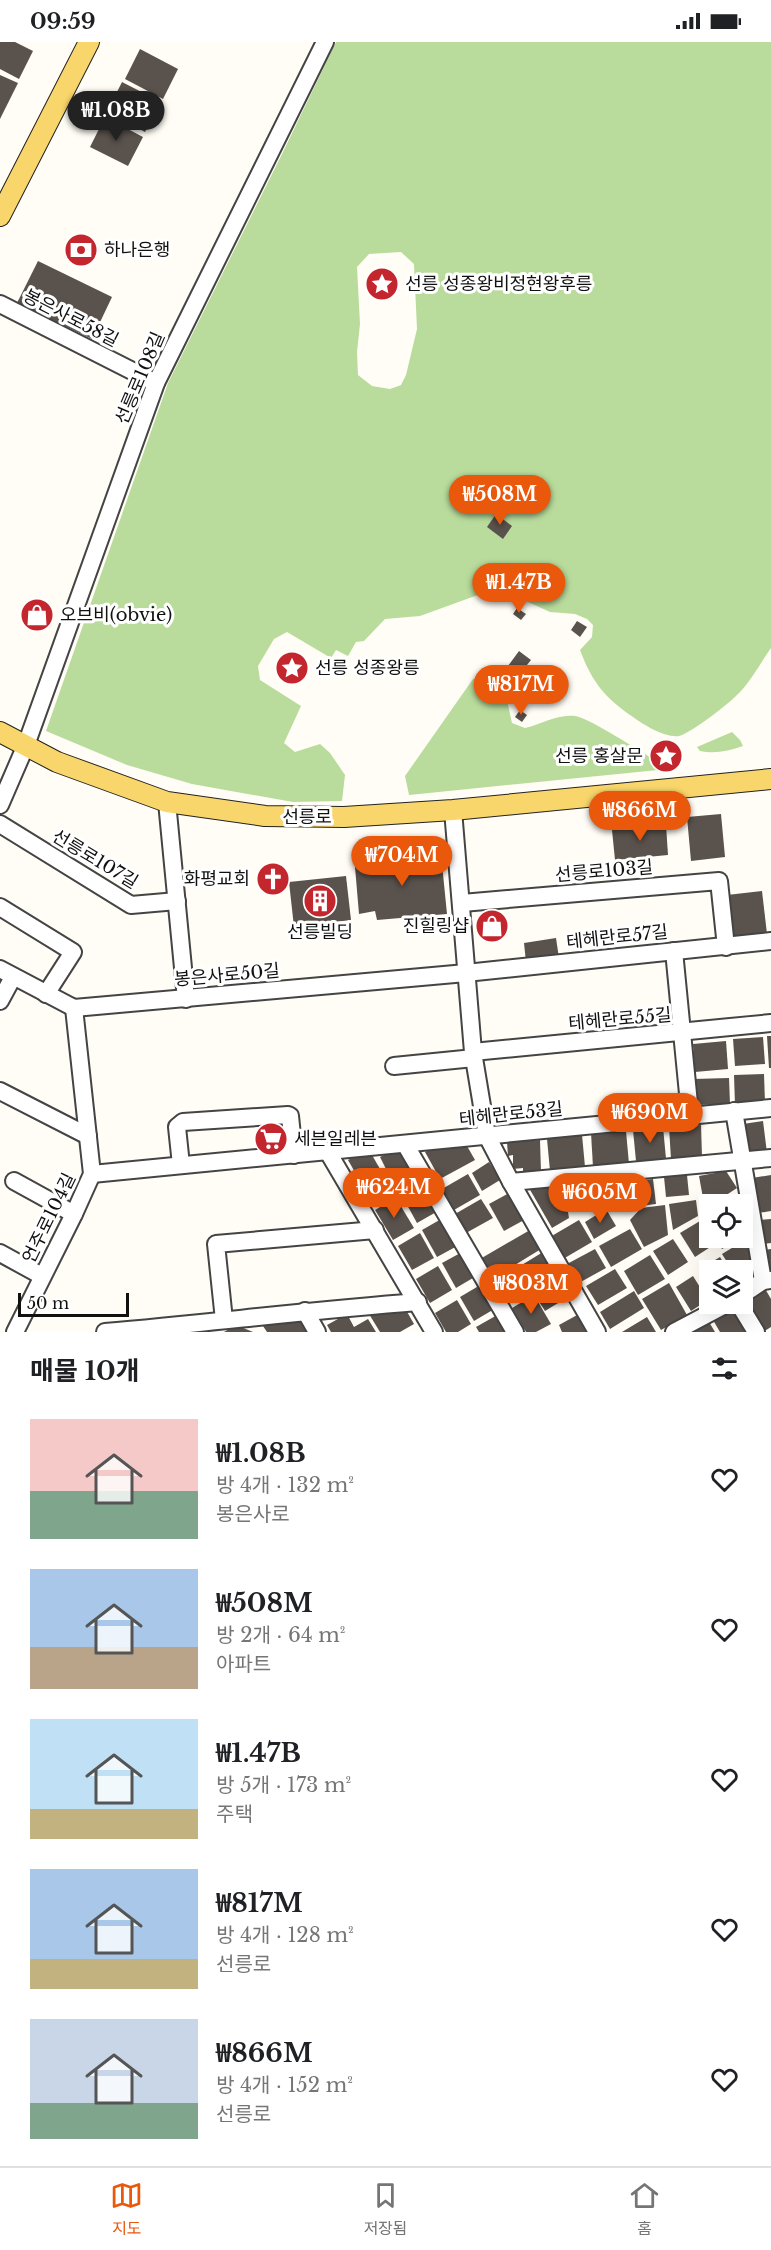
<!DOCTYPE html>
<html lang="ko">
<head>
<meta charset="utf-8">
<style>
	body { margin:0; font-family:"Libre Baskerville","Noto Sans KR",serif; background:#f2f2f2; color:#202124; height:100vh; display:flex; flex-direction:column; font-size:22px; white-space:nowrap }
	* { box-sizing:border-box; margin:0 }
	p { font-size:20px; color:#757577 }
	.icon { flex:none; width:33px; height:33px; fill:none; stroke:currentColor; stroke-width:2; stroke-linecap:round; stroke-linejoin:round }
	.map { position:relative; height:1290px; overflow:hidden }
	.side { display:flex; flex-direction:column; background:#fff; flex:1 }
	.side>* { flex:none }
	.fabs { position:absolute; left:699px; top:1152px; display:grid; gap:12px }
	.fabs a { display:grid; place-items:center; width:54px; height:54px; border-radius:0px; background:#fff; box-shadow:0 6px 24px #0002; font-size:30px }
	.scale { position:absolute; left:18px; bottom:15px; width:111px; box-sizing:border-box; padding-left:6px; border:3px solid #111; border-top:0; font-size:16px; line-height:21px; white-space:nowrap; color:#111; -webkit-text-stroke:4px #fff; paint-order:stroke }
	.price { position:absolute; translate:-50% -51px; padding:0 14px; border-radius:21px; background:#ea580c; color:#fff; font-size:20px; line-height:39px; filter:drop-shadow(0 2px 3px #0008) }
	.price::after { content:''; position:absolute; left:50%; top:36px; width:18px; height:14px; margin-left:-9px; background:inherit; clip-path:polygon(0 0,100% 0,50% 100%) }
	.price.current { background:#222; color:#fff }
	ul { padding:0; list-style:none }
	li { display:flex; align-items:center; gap:18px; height:150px; padding:0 30px }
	li span { display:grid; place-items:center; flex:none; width:168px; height:120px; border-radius:0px; color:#555 }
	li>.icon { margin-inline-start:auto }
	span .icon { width:72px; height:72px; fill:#fffc; stroke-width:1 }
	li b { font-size:26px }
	h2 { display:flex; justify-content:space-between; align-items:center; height:72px; padding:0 30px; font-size:26px }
	.status { display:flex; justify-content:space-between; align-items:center; height:42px; padding:0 30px; background:#fff; direction:ltr }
	.status svg { height:16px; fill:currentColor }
	.menu { display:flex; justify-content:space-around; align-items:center; height:84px; border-top:2px solid #e0e0e0; background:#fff; font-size:16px; color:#757577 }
	.menu a { display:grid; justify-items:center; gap:3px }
	.menu .current { color:#ea580c }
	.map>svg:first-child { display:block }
</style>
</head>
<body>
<div class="status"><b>09:59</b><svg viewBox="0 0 49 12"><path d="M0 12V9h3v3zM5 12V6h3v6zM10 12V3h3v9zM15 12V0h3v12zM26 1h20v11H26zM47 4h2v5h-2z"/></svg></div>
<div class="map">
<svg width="771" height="1290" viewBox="0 0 771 1290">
	<rect width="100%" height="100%" fill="#fffdf5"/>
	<!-- forest -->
	<g fill="#b9dc9c" fill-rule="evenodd">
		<path d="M336,0h435v606c-10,14 -20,33 -32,45 -9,10 -48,40 -60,43 -14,2 -35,-11 -46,-19 -28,-19 -41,-35 -53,-67l12,-13 1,-12 -6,-6 -12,-5 -25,-2 -35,-16 -29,-4 -66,24 -35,3 -21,22 -8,1 -8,14 -12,-6 -5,8 -44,-26 -13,7 -16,27 2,14 41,26 -17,37 11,9 25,-8 10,9 15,22 -3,26 -49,1 -101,-18 -65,-19 -81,-34 122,-348 115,-231zM401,210l13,12 3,65 -11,46 -5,10 -11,4 -18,-3 -14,-11 -1,-23 3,-28 -3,-57 12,-13z"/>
		<path d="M485,634l21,20 6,27 13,5c18,-4 31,-14 50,-12 13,1 80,44 93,53l-259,26 -4,-19 68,-97z"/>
		<path d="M732,690l8,8 3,6c-14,5 -29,8 -43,5l-3,-4z"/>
	</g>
	<!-- building -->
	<g fill="#5a524d">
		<polygon points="0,0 15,0 33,9 19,37 0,27"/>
		<polygon points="140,7 178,27 163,57 125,37"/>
		<polygon points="0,33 18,41 0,77"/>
		<polygon points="122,40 161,60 145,90 107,70"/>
		<polygon points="105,75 143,95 128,124 90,105"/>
		<polygon points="38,219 112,255 92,297 17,261"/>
		<polygon points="496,472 512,484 503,497 487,485"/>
		<polygon points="517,566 526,572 521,578 513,572"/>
		<polygon points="577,579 587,585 580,595 571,588"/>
		<polygon points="519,609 531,618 527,623 538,630 531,640 520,632 517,637 505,628"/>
		<polygon points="520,668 527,673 522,680 515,675"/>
		<polygon points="721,772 725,815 691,819 687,775"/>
		<polygon points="666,783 668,813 615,818 612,788"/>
		<polygon points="441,812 447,872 377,878 375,869 359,872 355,825 374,823 373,817"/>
		<polygon points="346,834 351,878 294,885 289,840"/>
		<polygon points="762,849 767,892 731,896 727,853"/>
		<polygon points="556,896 559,916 526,920 524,901"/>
		<polygon points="767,994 771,994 771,1026 769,1026"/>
		<polygon points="763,995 765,1022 735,1024 733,997"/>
		<polygon points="726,999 728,1027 695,1030 693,1002"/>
		<polygon points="764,1032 765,1061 735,1063 734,1033"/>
		<polygon points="729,1036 730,1062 694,1063 693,1037"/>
		<polygon points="763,1079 767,1111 746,1114 743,1082"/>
		<polygon points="701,1083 702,1115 671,1117 669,1085"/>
		<polygon points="663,1085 666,1117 636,1119 633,1088"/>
		<polygon points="626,1089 629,1122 593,1125 591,1091"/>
		<polygon points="582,1093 585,1125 550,1129 547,1097"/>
		<polygon points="540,1098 541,1130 523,1131 523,1126 513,1127 513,1113 508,1114 507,1100"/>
		<polygon points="442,1100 467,1104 475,1118 440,1137 425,1110"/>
		<polygon points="401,1104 416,1133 395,1145 380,1115"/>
		<polygon points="368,1106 392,1148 372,1160 348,1118"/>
		<polygon points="489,1120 500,1138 482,1149 472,1131"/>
		<polygon points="726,1129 737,1146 705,1167 699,1134"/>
		<polygon points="468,1132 480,1153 454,1168 442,1147"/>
		<polygon points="687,1133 689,1153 666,1155 664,1135"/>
		<polygon points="771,1133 771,1169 758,1171 752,1136"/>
		<polygon points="653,1137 656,1162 622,1166 619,1141"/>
		<polygon points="421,1138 438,1169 417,1181 400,1150"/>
		<polygon points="563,1141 569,1176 552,1186 529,1146"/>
		<polygon points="603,1142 606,1165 572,1169 570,1146"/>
		<polygon points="511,1150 526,1177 504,1189 489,1162"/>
		<polygon points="737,1155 741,1162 725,1162"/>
		<polygon points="396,1156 414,1186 393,1198 375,1168"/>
		<polygon points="481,1157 493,1176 466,1191 455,1172"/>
		<polygon points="696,1158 698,1174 673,1188 669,1162"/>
		<polygon points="665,1163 668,1193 644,1205 630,1178 641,1166"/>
		<polygon points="606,1167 616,1184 594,1197 585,1180"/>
		<polygon points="443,1176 459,1203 437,1215 422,1188"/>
		<polygon points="771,1177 771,1201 763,1202 760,1178"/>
		<polygon points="579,1178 592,1200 563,1217 550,1195"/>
		<polygon points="700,1179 715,1202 695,1215 680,1191"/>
		<polygon points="630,1187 642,1207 611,1225 599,1204"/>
		<polygon points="530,1188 541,1207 492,1237 480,1217"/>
		<polygon points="420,1191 434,1216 412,1228 398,1204"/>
		<polygon points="715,1196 741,1196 722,1207"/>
		<polygon points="673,1197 688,1220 668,1233 653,1209"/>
		<polygon points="745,1198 749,1206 754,1237 742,1243 742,1228 732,1228 722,1212"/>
		<polygon points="595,1207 606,1226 577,1242 567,1222"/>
		<polygon points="771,1207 771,1226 767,1226 764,1208"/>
		<polygon points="464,1209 478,1233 456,1246 442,1221"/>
		<polygon points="543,1210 556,1232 506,1261 494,1240"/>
		<polygon points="650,1213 665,1237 638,1253 624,1229"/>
		<polygon points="720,1215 728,1228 710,1228 710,1238 702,1226"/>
		<polygon points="438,1224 452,1248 430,1261 416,1237"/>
		<polygon points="615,1227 627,1246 598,1263 586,1244"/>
		<polygon points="693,1234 708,1258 691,1269 676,1245"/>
		<polygon points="556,1236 568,1255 545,1269 533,1250"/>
		<polygon points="669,1241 687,1273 661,1288 642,1257"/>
		<polygon points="482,1242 496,1266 474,1279 460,1255"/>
		<polygon points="764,1245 771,1257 771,1285 763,1290 744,1256"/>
		<polygon points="634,1249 644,1266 610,1287 600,1270"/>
		<polygon points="534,1253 551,1282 536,1290 526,1290 512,1266"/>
		<polygon points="457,1258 471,1282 458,1290 446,1290 435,1271"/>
		<polygon points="734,1265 749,1290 720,1290 713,1278"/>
		<polygon points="406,1268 414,1282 400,1290 380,1290 369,1272"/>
		<polygon points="347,1272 354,1285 368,1277 376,1290 331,1290 327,1283"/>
		<polygon points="499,1272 509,1290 479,1290 476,1285"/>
		<polygon points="579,1272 589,1290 562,1290 559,1283"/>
		<polygon points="280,1274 300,1276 309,1290 267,1290 263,1284"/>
		<polygon points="647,1275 656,1290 622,1290"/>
		<polygon points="709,1280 715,1290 693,1290"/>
		<polygon points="236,1283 253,1290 224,1290"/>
	</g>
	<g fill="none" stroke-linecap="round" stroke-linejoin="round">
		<defs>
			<g id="minor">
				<polyline points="0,262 156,341"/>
				<polyline points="167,760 186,957"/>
				<polyline points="0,763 26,703 156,341 325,0"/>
				<polyline points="453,768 473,1010 487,1094 511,1140 597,1290"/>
				<polyline points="0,782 131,863 177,859"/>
				<polyline points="462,861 719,839 726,905"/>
				<polyline points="0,865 73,910 46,952"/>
				<polyline points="674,909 690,1072"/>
				<polyline points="0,927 74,966 466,931 771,899"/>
				<polyline points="0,959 13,935"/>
				<polyline points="473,1010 771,981"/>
				<polyline points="394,1024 474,1016"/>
				<polyline points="0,1049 88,1094"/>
				<polyline points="734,1069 763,1239"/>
				<polyline points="405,1102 515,1290"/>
				<polyline points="328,1110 434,1290"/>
				<polyline points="181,1123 177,1085 183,1080 288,1073 290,1074 294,1113"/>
				<polyline points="92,1132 771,1066"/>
				<polyline points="14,1139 74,1172"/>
				<polyline points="511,1140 771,1116"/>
				<polyline points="0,1211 42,1234"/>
				<polyline points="742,1253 763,1239 771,1238"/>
				<polyline points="739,1262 756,1290"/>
				<polyline points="305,1269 317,1290"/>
				<polyline points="224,1278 216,1202 375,1188"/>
				<polyline points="15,1290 74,1172 92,1132 74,966"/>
				<path d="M105,1290c104,-9 208,-22 313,-30"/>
				<polyline points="674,1290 727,1262"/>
			</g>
			<g id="major">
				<polyline points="0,174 89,0"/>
				<polyline points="0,690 57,720 167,760 265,774 344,775 453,768 771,737"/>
			</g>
		</defs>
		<!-- minor casing -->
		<use href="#minor" stroke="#444" stroke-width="20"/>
		<!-- major casing -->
		<use href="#major" stroke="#222" stroke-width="22"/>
		<!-- minor -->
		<use href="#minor" stroke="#fff" stroke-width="16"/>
		<!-- major -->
		<use href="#major" stroke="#f9d66b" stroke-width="20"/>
	</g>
	<!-- icons -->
	<defs>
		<symbol id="bank-disc" viewBox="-11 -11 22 22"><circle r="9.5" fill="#c4262e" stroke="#fff"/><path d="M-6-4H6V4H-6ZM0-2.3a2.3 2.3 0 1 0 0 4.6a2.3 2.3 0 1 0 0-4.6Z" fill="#fff"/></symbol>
		<symbol id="sight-disc" viewBox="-11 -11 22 22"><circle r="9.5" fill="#c4262e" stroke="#fff"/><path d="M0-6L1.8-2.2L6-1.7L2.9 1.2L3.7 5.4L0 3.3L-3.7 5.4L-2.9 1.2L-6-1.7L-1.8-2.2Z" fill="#fff"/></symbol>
		<symbol id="shop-disc" viewBox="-11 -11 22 22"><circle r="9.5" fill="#c4262e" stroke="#fff"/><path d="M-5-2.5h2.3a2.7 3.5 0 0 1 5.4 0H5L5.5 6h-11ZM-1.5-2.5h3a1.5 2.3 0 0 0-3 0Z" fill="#fff"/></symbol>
		<symbol id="church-disc" viewBox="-11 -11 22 22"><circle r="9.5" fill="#c4262e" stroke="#fff"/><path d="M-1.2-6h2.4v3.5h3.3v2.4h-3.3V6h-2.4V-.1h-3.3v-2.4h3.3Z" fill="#fff"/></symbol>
		<symbol id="building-disc" viewBox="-11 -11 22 22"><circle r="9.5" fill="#c4262e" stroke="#fff"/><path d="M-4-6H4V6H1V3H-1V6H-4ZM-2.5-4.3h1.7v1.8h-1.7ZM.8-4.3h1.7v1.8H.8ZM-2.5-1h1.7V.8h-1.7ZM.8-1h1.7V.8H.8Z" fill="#fff"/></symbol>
		<symbol id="supermarket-disc" viewBox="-11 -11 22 22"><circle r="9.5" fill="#c4262e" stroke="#fff"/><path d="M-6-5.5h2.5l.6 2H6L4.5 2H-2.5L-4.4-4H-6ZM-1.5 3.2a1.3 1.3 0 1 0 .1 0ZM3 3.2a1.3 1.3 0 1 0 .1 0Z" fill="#fff"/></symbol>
	</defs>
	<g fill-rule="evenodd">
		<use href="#bank-disc" x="62" y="189" width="38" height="38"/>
		<use href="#sight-disc" x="363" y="223" width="38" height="38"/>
		<use href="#shop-disc" x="18" y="554" width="38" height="38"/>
		<use href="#sight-disc" x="273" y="607" width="38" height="38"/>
		<use href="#sight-disc" x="647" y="695" width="38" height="38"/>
		<use href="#church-disc" x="254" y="818" width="38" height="38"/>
		<use href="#building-disc" x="301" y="840" width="38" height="38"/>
		<use href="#shop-disc" x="473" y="865" width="38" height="38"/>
		<use href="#supermarket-disc" x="252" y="1078" width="38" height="38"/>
	</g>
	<g text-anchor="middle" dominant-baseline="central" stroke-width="6" stroke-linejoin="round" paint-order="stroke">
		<!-- poi labels -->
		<g font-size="18" fill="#111" stroke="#fff" text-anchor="start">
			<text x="104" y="208">하나은행</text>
			<text x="405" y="242">선릉 성종왕비정현왕후릉</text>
			<text x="60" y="573">오브비(obvie)</text>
			<text x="315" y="626">선릉 성종왕릉</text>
			<text x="643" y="714" text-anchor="end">선릉 홍살문</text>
			<text x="250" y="837" text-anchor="end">화평교회</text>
			<text x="469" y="884" text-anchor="end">진힐링샵</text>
			<text x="320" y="890" text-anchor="middle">선릉빌딩</text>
			<text x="294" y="1097">세븐일레븐</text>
		</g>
		<!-- street labels -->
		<g font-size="18" fill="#111" stroke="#fff">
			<text transform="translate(71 276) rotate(27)">봉은사로58길</text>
			<text transform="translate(140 336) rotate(-67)">선릉로108길</text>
			<text x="307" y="775">선릉로</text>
			<text transform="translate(95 817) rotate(31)">선릉로107길</text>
			<text transform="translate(604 829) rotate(-5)">선릉로103길</text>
			<text transform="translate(617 895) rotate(-6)">테헤란로57길</text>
			<text transform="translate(227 933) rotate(-5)">봉은사로50길</text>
			<text transform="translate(620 977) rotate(-5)">테헤란로55길</text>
			<text transform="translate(511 1072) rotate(-6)">테헤란로53길</text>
			<text transform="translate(49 1176) rotate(-64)">언주로104길</text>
		</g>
	</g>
</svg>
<div class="fabs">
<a><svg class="icon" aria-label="locate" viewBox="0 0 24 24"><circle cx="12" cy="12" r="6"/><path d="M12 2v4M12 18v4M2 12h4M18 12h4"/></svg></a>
<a><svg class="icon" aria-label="layers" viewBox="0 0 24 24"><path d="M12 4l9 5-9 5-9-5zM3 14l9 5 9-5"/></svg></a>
</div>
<div class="scale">50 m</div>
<b class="price current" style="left:116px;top:100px">₩1.08B</b>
<b class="price" style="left:500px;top:484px">₩508M</b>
<b class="price" style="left:519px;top:572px">₩1.47B</b>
<b class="price" style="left:521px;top:674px">₩817M</b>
<b class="price" style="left:640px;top:800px">₩866M</b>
<b class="price" style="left:402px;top:845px">₩704M</b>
<b class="price" style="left:650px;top:1102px">₩690M</b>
<b class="price" style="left:394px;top:1177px">₩624M</b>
<b class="price" style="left:600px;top:1182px">₩605M</b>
<b class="price" style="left:531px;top:1273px">₩803M</b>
</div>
<section class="side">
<h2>매물 10개<svg class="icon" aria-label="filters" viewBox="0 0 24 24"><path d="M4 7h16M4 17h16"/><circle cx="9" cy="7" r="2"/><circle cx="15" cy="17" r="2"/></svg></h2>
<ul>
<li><span style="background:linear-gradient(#f6c9c9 60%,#7fa58c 0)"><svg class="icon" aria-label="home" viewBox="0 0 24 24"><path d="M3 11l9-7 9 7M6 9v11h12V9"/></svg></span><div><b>₩1.08B</b><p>방 4개 · 132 m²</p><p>봉은사로</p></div><svg class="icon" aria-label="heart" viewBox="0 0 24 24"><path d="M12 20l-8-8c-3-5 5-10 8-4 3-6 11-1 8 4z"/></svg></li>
<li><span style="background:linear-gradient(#a9c7e8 65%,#b9a48a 0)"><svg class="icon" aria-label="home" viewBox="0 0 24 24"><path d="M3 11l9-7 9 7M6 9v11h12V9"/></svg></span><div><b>₩508M</b><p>방 2개 · 64 m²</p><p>아파트</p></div><svg class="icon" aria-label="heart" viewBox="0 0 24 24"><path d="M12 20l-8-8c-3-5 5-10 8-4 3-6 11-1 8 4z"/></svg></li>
<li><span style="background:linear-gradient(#bfe0f5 75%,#c2b280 0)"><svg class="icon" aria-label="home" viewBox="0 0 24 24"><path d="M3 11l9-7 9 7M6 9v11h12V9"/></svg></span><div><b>₩1.47B</b><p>방 5개 · 173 m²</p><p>주택</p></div><svg class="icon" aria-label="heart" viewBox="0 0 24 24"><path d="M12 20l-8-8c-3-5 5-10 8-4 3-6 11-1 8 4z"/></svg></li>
<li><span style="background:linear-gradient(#a9c7e8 75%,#c2b280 0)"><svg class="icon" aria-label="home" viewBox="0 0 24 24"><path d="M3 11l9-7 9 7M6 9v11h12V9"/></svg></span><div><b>₩817M</b><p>방 4개 · 128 m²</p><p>선릉로</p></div><svg class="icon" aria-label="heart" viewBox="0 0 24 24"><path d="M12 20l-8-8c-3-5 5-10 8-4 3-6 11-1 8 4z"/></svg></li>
<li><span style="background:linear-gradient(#c9d6e8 70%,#7fa58c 0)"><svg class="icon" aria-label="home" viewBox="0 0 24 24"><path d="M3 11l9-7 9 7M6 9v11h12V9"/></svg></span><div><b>₩866M</b><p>방 4개 · 152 m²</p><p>선릉로</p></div><svg class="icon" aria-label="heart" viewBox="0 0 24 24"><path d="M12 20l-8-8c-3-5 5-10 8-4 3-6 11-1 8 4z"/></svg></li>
</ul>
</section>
<nav class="menu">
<a class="current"><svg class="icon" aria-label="map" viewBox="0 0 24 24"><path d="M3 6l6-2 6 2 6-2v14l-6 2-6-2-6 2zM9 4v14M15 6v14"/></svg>지도</a>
<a><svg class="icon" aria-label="saved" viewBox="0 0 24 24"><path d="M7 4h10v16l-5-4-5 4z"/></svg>저장됨</a>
<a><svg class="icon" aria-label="home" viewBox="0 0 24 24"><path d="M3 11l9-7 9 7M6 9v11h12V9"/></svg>홈</a>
</nav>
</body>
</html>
